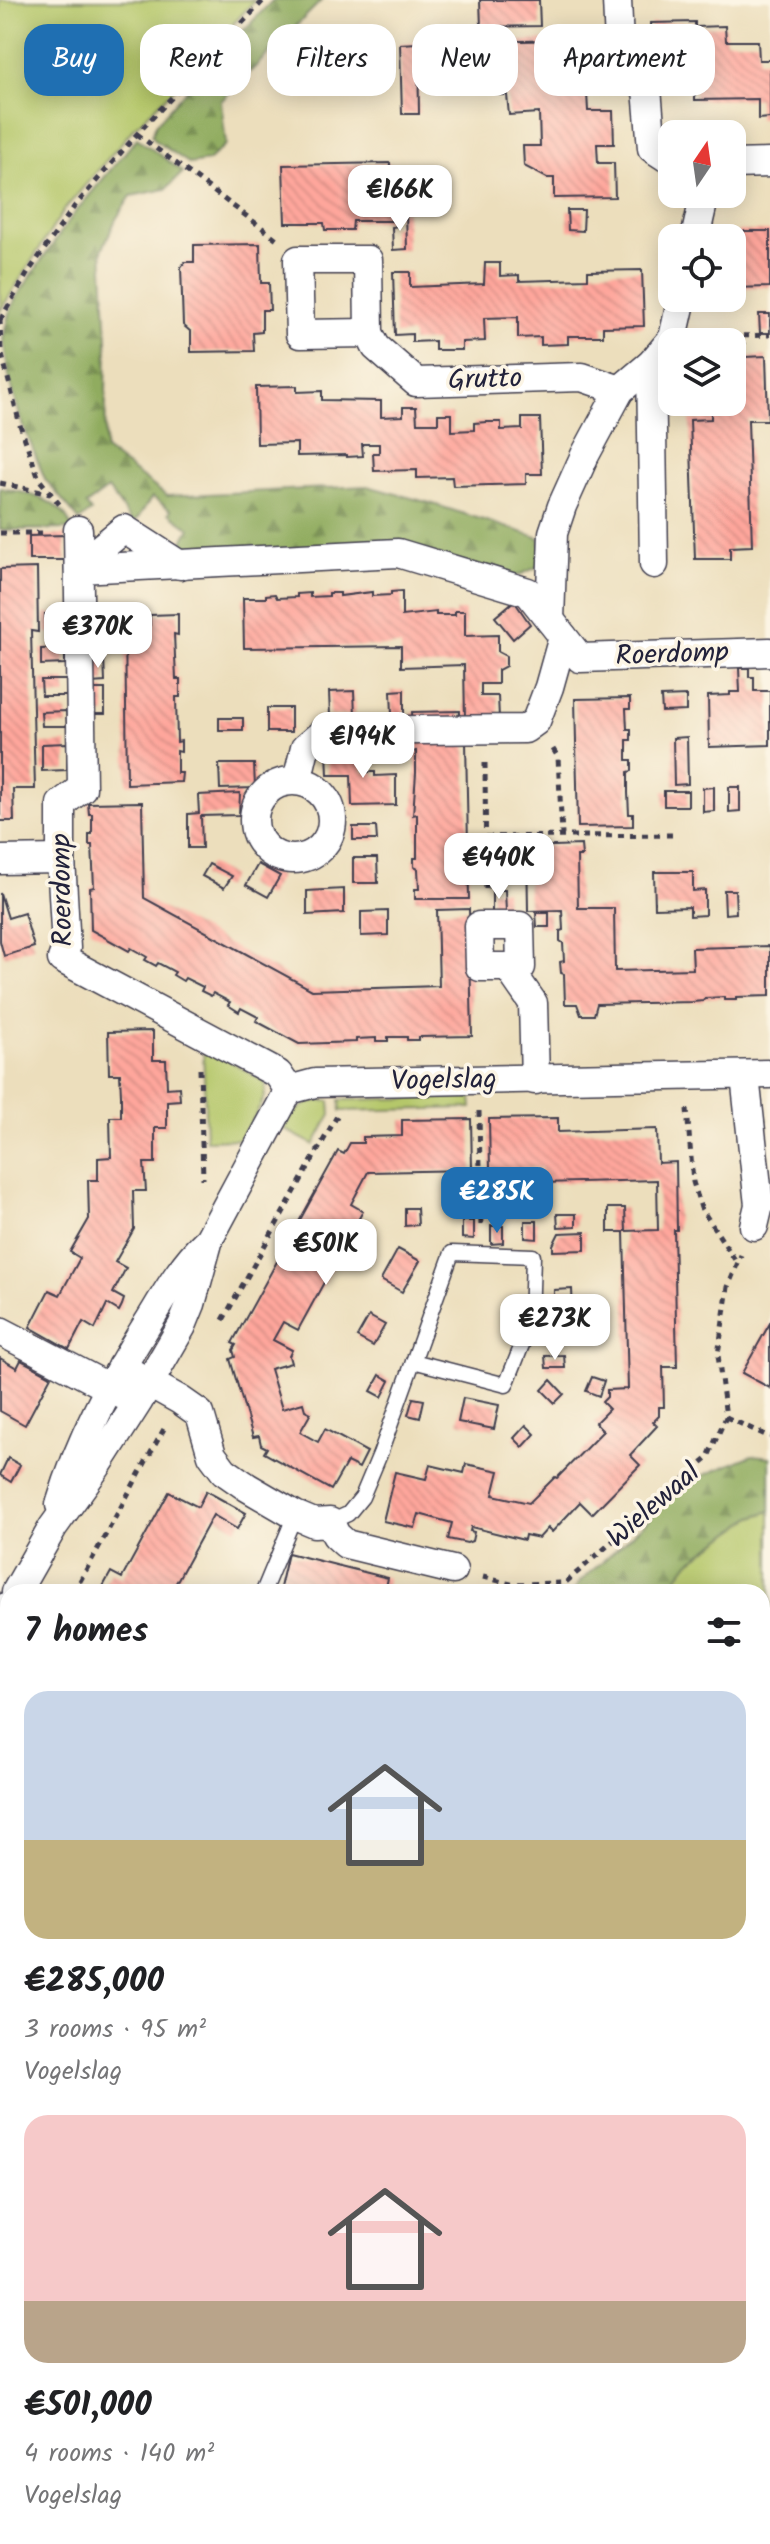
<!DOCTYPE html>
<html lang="en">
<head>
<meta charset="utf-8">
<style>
	body { margin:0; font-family:Kalam,sans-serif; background:#f6f6f6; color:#202124; height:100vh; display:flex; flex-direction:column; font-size:30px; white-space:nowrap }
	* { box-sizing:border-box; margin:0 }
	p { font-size:26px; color:#757577 }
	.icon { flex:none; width:44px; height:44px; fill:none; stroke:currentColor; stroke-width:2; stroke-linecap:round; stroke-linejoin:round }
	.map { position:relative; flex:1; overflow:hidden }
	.drawer { position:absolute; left:0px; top:1584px; width:770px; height:960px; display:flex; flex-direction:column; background:#fff; border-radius:24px 24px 0 0; box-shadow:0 4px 20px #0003 }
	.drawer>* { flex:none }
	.top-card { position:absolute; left:24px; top:24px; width:722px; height:72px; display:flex; gap:16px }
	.needle { width:52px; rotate:13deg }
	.buttons { position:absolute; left:658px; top:120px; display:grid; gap:16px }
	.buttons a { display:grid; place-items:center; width:88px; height:88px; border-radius:16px; background:#fff; box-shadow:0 4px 20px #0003; font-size:40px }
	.price { position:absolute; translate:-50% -68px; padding:0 18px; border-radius:16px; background:#fff; color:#222; font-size:26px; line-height:52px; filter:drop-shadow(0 2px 4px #0008) }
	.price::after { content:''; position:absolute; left:50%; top:48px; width:24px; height:18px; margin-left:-12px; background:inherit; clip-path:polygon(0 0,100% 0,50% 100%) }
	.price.on { background:#1f6fb2; color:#fff }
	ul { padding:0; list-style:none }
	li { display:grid; align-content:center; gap:16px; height:424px; padding:0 24px }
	li span { display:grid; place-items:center; height:248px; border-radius:24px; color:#555 }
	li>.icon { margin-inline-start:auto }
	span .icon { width:144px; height:144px; fill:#fffc; stroke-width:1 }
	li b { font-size:34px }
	h2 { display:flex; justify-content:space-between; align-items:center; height:96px; padding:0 24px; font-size:34px }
	.tag { padding:0 28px; border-radius:24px; background:#fff; box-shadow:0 4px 20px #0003; font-size:28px; line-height:72px }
	.tag.on { background:#1f6fb2; color:#fff }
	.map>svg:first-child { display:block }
</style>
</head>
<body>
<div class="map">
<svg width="770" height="2544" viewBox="0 0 770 2544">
	<defs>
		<pattern id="forest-firs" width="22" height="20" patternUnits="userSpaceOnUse" patternTransform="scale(2)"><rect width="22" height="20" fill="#90ac5f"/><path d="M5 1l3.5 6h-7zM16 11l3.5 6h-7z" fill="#758c50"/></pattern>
		<pattern id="building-back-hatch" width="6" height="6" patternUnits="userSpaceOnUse" patternTransform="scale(2)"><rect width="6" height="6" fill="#fea69b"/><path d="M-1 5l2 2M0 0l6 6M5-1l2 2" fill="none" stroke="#d98f86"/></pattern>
	</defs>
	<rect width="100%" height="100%" fill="#fcf5e5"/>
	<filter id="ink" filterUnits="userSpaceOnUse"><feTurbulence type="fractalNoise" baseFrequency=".0125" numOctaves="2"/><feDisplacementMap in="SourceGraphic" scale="16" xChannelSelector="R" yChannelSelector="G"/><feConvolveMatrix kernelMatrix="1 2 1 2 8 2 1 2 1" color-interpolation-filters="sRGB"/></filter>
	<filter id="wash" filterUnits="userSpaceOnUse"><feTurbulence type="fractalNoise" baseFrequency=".006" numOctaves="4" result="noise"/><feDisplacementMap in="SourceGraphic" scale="32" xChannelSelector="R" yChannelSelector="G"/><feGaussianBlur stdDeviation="1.8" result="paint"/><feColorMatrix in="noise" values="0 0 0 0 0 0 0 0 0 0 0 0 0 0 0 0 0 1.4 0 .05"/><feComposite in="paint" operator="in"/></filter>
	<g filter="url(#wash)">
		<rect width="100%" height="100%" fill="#ecdebc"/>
		<!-- grass -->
		<g fill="#b5c76b" stroke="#6c7453" stroke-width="2">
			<polygon points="0,0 255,0 177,86 134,128 64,210 0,311"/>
			<path d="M203,1045l62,37c4,18 -16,41 -25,57l-34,1z"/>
			<polygon points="471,1097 472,1108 341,1111 340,1100"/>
			<path d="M317,1101h13l1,13 -17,31 -30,-16c7,-15 16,-24 33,-28z"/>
			<polygon points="770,1511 770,1787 762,1784 762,1592 666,1592 690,1561 753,1517"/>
			<polygon points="347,2536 497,2536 509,2544 345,2544"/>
		</g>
		<!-- forest -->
		<g fill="url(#forest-firs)" stroke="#59674d" stroke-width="2">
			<polygon points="273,0 322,0 221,101 226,144 208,161 190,164 156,141 152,135 156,124 186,90"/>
			<polygon points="137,138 183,172 166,189 131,196 116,219 102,250 107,339 105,450 167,496 367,486 430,503 540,538 542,565 517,576 178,551 190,528 169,513 171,510 152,497 136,521 131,521 108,489 86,505 91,512 79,520 45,479 21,420 9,377 3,339 9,313 16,298 72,216"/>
			<path d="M0,488c27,5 63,11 72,41l-72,1z"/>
			<polygon points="752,1455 770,1457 770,1511 753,1517 690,1561 666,1592 573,1592 580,1582 692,1480"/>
		</g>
		<g id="blocks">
			<!-- building -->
			<g fill="url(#building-back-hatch)">
				<polygon points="480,0 539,0 540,26 481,27"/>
				<polygon points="695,22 695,27 725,26 726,41 758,41 759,60 770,60 770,118 758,119 758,99 695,100 695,80 664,81 662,59 652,60 651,23"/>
				<polygon points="566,40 567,75 551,75 551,95 587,93 588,111 613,111 614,144 597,144 598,163 614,163 615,197 554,198 554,178 547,178 524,166 523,146 540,146 539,113 509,115 507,95 499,95 499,78 478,42"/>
				<polygon points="418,43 419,114 402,114 400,44"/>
				<polygon points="390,163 392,221 353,221 352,230 325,230 324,223 285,223 283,165"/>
				<polygon points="567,210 584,210 583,231 568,230"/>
				<polygon points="406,211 407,249 393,250 392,227 398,226 399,212"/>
				<polygon points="738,231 770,231 770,287 732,288 732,253 738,253"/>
				<polygon points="260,244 261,283 269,283 270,310 262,310 262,332 253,333 254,351 191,352 191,332 183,325 181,267 185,262 194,262 194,245"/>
				<polygon points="485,263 500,263 500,276 519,275 519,281 588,279 588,271 642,270 644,326 603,327 603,336 568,336 568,344 541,345 541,337 518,338 518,317 484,318 485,341 462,342 462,350 435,350 435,341 412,342 412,334 395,335 393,272 410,272 410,287 484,284"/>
				<polygon points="759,314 770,314 770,333 760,333"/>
				<polygon points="732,344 745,344 745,357 766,356 768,420 748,420 752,546 730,547 730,559 695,559 690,420 711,419 711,402 732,402"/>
				<polygon points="297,386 297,392 322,391 322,400 381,401 381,417 403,416 403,407 416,407 417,423 438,423 438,414 452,414 452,431 474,430 474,423 487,422 501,422 501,430 522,429 522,418 540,418 542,474 526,474 526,484 453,486 452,477 417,478 417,470 374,471 373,453 379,453 379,444 362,444 363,456 347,457 347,455 297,456 297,443 257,444 256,387"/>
				<polygon points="65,535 66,560 29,560 29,536"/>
				<polygon points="37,568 38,632 31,631 35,789 13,789 14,821 0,821 0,569"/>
				<polygon points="402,591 402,616 436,612 436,615 455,615 455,611 465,611 465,636 498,635 498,652 506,656 506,666 498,670 498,684 481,684 481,696 498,696 499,718 465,719 464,665 401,667 401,646 244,648 243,598 266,598 266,595 275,594 277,598 297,597 297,594 310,593 310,597 329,596 329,593 340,593 340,596 372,592 372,596 391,595 391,592"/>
				<polygon points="514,601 530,624 513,639 495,617"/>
				<polygon points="45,614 63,614 64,632 46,633"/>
				<polygon points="178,614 178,635 174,634 176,679 180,679 180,697 176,697 177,742 181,741 181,752 177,751 177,773 182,773 181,782 127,784 125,625 150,625 150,615"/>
				<polygon points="89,625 103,626 104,649 90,650"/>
				<polygon points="65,648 65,664 41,665 41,649"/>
				<polygon points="104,657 105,682 91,683 90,658"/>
				<polygon points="739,668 749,668 749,677 754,677 754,691 770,691 770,745 709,747 708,696 730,695 730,692 740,692"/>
				<polygon points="41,680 66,680 66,696 42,696"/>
				<polygon points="91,689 105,689 105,714 92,714"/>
				<polygon points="404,690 404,714 392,714 391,691"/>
				<polygon points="354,691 355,715 330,716 329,692"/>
				<polygon points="686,696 686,711 662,712 661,697"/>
				<polygon points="630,698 630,709 626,709 627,729 631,729 631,740 627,740 627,760 632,760 632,771 628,772 628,793 629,814 633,814 633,826 578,827 575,699"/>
				<rect x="267" y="708" width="24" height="24"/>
				<polygon points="66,711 67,726 42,726 41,712"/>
				<polygon points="460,711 460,725 413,726 412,712"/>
				<rect x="219" y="718" width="24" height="12"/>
				<polygon points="687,737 688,784 674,785 673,738"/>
				<polygon points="411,741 466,741 469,899 415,899 415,889 419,889 418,869 414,867 414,858 417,858 417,814 413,815 416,773 416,751 411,752"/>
				<polygon points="67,743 67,770 42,771 42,744"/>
				<polygon points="327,751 362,751 363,772 375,772 375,776 396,775 396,805 352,806 351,775 328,775"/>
				<polygon points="219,764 254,764 255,788 220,789"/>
				<polygon points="714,787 714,811 703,812 703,788"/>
				<polygon points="729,787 740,787 740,811 729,812"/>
				<rect x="664" y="791" width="24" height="15"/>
				<polygon points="240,793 239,815 201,816 202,848 188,848 188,814 199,813 198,795"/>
				<polygon points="142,802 144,898 312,990 439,986 437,910 469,909 472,1036 419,1037 419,1040 407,1040 407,1037 388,1037 388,1041 376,1041 376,1038 356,1039 356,1042 299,1044 256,1021 258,1017 241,1008 239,1012 228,1005 230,1002 213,993 211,996 201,991 203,987 185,978 183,981 173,975 175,972 158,963 156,966 145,960 147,957 131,948 129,951 91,930 90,888 94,887 92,845 89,845 89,834 92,834 92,814 89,814 88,803"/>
				<polygon points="353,827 376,827 377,840 353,840"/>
				<polygon points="505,840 505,863 491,863 490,841"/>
				<polygon points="581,845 582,856 577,856 578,908 614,908 615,971 693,969 692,948 770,946 770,996 736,997 736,1000 724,1000 724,997 705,998 703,1001 692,1002 597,1004 594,1015 581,1015 577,1004 565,1004 564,974 561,973 560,962 564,961 563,943 560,941 560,931 563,930 562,910 528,911 527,847"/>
				<polygon points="353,858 377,858 378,883 353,883"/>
				<polygon points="209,864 232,876 224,888 202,876"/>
				<polygon points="258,864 280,876 268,897 246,885"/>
				<polygon points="654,872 693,872 693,891 705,890 705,915 690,916 690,907 655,908"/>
				<polygon points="344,889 344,913 307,915 307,891"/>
				<polygon points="492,890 505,890 506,912 492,913"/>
				<polygon points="724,890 735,890 736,913 725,914"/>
				<polygon points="0,893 8,918 24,913 34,947 4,956 0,941"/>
				<polygon points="388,911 388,935 361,936 361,912"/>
				<polygon points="536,913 549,913 549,927 537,927"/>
				<polygon points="153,1031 153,1060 166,1060 167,1088 179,1087 180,1100 167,1101 167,1128 155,1128 155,1163 144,1163 146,1191 133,1191 134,1229 115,1262 126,1268 113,1293 124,1299 122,1305 119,1311 107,1304 95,1329 83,1322 69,1349 30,1327 49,1290 60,1295 80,1258 70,1252 89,1219 88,1180 98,1180 98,1158 111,1157 110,1117 121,1117 121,1095 120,1074 109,1074 108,1032"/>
				<polygon points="558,1118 558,1132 657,1129 658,1163 676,1162 677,1230 674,1230 677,1367 663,1367 664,1407 659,1407 659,1416 653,1422 657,1426 630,1455 640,1465 592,1514 580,1502 552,1532 548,1528 539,1538 525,1535 524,1540 471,1527 470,1531 474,1532 472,1541 467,1543 448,1539 452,1523 419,1514 415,1528 383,1521 395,1472 426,1479 430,1465 464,1473 466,1464 499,1471 493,1495 529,1503 555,1477 557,1478 603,1431 595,1423 609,1409 602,1402 607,1397 607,1390 628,1389 624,1232 608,1232 608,1208 625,1208 626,1231 658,1230 657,1180 541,1183 541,1168 490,1169 489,1119"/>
				<polygon points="471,1119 472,1170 368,1172 351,1204 363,1211 298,1330 283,1322 273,1340 292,1350 289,1356 291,1363 270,1369 282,1409 303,1403 305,1410 311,1413 300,1432 318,1442 325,1429 367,1452 359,1468 347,1462 331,1490 264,1453 267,1448 261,1445 259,1436 253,1437 230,1359 235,1357 233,1350 236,1345 232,1343 338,1151 344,1154 350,1143 363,1143 363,1137 402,1136 402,1120"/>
				<polygon points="405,1208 417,1208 418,1225 405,1226"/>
				<polygon points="557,1214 576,1214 576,1226 558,1227"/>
				<polygon points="462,1221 474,1221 474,1239 462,1238"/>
				<polygon points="525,1221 537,1221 537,1239 525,1238"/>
				<polygon points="491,1226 503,1226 503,1243 491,1244"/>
				<polygon points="585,1232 585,1250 553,1251 553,1245 559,1233"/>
				<polygon points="398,1249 420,1261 402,1292 381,1280"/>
				<polygon points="572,1289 573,1313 554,1314 554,1290"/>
				<polygon points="369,1316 385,1325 373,1346 357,1337"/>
				<polygon points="770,1323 770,1388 742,1373"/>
				<polygon points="564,1355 565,1368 546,1368 545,1356"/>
				<polygon points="0,1358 17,1368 21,1360 51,1376 25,1425 0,1411"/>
				<polygon points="380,1375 390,1381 382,1397 371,1391"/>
				<polygon points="592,1377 604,1381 599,1396 586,1391"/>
				<polygon points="551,1380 564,1394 555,1403 542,1390"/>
				<polygon points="413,1398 424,1400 420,1418 408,1415"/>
				<polygon points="463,1398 499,1405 494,1429 458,1422"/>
				<polygon points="526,1425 535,1434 523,1447 514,1438"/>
				<polygon points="8,1458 20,1465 11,1482 0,1475"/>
				<polygon points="206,1491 246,1513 237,1529 213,1515 171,1592 100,1592 111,1572 122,1578 169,1492 198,1507"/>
				<polygon points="288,1553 388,1578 385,1592 279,1592"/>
				<polygon points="762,1882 770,1884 770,1939 762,1937"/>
				<polygon points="5,1925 8,1929 8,2041 0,2028 0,1928"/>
				<polygon points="769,2081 770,2081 770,2106 763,2105"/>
				<polygon points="0,2134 8,2150 8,2161 3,2164 0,2159"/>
				<polygon points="762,2147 770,2148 770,2203 762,2202"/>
				<polygon points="8,2171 8,2186 0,2184 0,2173"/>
				<polygon points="0,2205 8,2207 6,2237 0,2235"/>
				<polygon points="762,2329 770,2331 770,2372 762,2370"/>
				<polygon points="8,2397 8,2436 0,2439 0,2399"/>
				<polygon points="762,2521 770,2523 770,2544 751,2540 752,2536 762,2536"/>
				<polygon points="614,2536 666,2536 664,2544 612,2544"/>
			</g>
		</g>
	</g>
	<g filter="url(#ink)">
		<use href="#blocks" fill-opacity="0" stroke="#403e4e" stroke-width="2"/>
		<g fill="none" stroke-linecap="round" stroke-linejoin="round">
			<defs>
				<g id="service">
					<polyline points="330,1522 348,1514 362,1497 380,1454 452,1253 533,1256 531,1322 506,1385 413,1361"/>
					<polyline points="263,1592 295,1515"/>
				</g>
				<g id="minor">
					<polyline points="617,0 620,66 647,89 652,148 672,161"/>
					<polyline points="732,164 770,163"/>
					<polyline points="695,238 705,194"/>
					<polyline points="369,333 300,334 298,260 368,260 369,333 376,347 416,382 582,377 620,390"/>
					<polyline points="651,364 654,564"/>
					<polyline points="78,530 82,788 61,804 61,859 66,948 62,959 278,1074 289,1090"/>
					<polyline points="79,566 124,529 180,565"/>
					<polyline points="79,569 398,553 528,592 580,658 770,652"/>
					<polyline points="550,620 553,533 562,506 585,455 620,390 651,364 673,338 682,298"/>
					<polyline points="297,781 305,748 325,731 525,729 536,721 549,687 563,637"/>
					<circle cx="293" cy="820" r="39"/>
					<polyline points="0,860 61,859"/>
					<polyline points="508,967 521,967 520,926 479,926 480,967 508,967 533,1003 535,1080"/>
					<polyline points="745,1076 759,1205 754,1226"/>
					<polyline points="0,1331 123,1395"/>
					<polyline points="121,1367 180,1400 200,1414 212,1455 224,1471 247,1487 295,1515 314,1523 330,1522 336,1535 346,1544 453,1570"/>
					<path d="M60,1505c20,-67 51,-123 88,-182 18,-29 33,-57 57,-80"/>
					<polyline points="16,1592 53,1527 97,1466 138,1402 182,1326 191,1304 209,1239 289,1090 315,1083 770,1074"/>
					<polyline points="0,1620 8,1606"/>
					<polyline points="0,1794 8,1807"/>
					<polyline points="762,2025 770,2027"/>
					<polyline points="762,2249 770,2251"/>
					<polyline points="0,2519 8,2515"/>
					<polyline points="563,2544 565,2536"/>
				</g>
			</defs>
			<!-- service casing -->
			<use href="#service" stroke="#403e4e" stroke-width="17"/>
			<!-- minor casing -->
			<use href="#minor" stroke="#403e4e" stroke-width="31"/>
			<!-- path -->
			<g stroke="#403e4e" stroke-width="5" stroke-dasharray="6 6" stroke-linecap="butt">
				<polyline points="137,134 277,239"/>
				<polyline points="0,319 1,351 20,425 39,479 60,505"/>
				<polyline points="0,320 29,271 74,207 137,134 264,0"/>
				<polyline points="707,337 770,335"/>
				<polyline points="0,483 50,494"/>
				<polyline points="0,533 45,533"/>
				<polyline points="553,749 558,757 562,835"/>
				<polyline points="485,763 486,893"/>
				<polyline points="486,837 674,835"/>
				<polyline points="200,1069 203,1179"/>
				<polyline points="687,1109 693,1182 701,1208 737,1263"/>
				<polyline points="479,1111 481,1229"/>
				<polyline points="223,1320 337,1116"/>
				<polyline points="726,1417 770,1437"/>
				<polyline points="483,1577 511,1584 564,1583"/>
				<polyline points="74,1592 165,1427"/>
				<polyline points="560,1592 565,1583 707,1459 726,1417 718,1355 728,1287 741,1255"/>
				<polyline points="0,1730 8,1714"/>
				<polyline points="0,1736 8,1749"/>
				<polyline points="762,1848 770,1851"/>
				<polyline points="0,2070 8,2065"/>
				<polyline points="287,2536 302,2544"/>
				<polyline points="512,2536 529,2544"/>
				<polyline points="339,2544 340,2536"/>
			</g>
			<!-- service -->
			<use href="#service" stroke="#fff" stroke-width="14"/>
			<!-- minor -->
			<use href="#minor" stroke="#fff" stroke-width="28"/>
		</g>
	</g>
	<g text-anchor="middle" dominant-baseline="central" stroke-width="7" stroke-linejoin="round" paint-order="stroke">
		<!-- street labels -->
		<g font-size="28" fill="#22223b" stroke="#fcf5e5">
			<text transform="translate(485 380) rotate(-2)">Grutto</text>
			<text transform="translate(672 655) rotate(-2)">Roerdomp</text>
			<text transform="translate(63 890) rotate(-91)">Roerdomp</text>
			<text transform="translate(444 1081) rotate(-1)">Vogelslag</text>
			<text transform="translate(654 1506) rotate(-41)">Wielewaal</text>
		</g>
	</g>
</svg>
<div class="buttons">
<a><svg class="needle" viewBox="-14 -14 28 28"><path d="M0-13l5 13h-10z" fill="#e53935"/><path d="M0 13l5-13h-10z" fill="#757577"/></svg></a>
<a><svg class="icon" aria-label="locate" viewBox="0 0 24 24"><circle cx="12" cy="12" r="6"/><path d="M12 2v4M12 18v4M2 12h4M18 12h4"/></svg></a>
<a><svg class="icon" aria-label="layers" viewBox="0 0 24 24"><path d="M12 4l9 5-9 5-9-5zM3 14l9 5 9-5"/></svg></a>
</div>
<b class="price" style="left:400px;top:233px">€166K</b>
<b class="price" style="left:98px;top:670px">€370K</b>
<b class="price" style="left:363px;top:780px">€194K</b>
<b class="price" style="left:499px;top:901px">€440K</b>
<b class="price on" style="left:497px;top:1235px">€285K</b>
<b class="price" style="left:326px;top:1287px">€501K</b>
<b class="price" style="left:555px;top:1362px">€273K</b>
<div class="top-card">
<a class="tag on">Buy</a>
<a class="tag">Rent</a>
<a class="tag">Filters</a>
<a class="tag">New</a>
<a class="tag">Apartment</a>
</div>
<section class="drawer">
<h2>7 homes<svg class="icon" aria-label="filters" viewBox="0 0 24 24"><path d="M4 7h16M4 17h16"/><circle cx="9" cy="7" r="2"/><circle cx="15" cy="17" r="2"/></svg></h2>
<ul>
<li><span style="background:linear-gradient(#c9d6e8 60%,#c2b280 0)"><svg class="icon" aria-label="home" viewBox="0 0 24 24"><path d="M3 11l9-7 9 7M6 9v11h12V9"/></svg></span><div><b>€285,000</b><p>3 rooms · 95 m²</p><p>Vogelslag</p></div></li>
<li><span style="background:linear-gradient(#f6c9c9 75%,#b9a48a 0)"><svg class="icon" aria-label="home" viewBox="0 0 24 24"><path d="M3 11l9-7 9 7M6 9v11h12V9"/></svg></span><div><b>€501,000</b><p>4 rooms · 140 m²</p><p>Vogelslag</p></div></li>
</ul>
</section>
</div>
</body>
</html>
